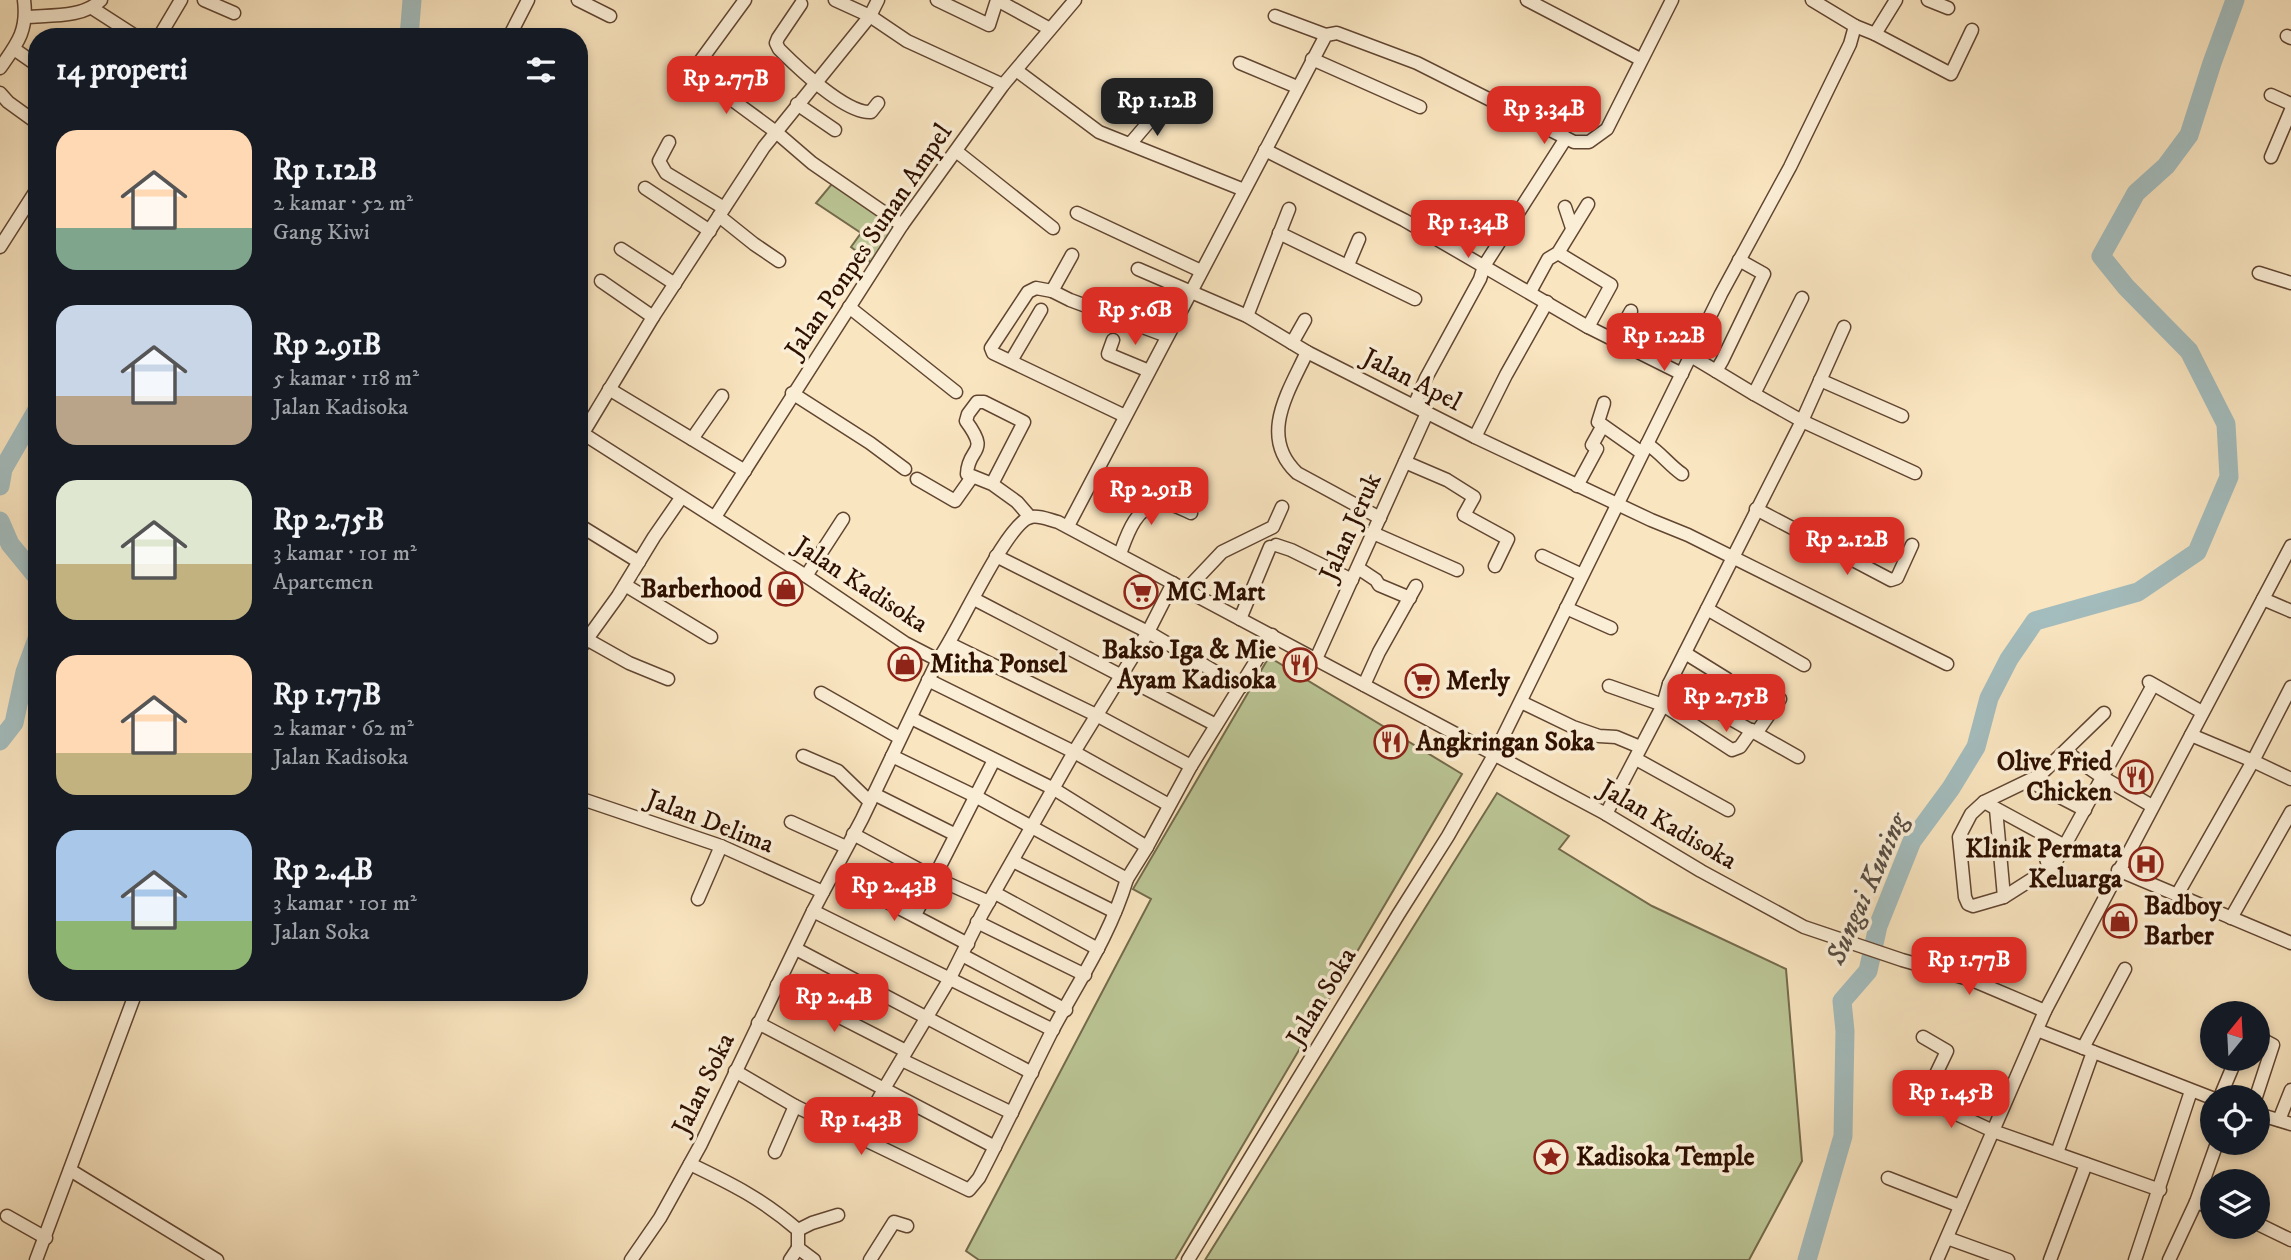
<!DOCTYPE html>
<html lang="id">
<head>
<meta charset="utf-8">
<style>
	body { margin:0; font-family:"IM FELL DW Pica",serif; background:#242831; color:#f1f3f6; height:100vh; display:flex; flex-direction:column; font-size:26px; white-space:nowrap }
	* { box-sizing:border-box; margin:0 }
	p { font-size:23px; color:#9ea1a6 }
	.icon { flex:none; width:38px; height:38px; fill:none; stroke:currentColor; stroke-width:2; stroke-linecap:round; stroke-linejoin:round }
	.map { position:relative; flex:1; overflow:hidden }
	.sheet { position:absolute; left:28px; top:28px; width:560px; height:973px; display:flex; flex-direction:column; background:#171b24; border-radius:28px; box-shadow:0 4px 10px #0003 }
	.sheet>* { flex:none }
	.needle { width:46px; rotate:18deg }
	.fabs { position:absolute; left:2200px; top:1001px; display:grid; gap:14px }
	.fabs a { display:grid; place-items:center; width:70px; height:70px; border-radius:50%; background:#171b24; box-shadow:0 4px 10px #0003; font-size:35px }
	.price { position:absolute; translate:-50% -60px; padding:0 16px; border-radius:14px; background:#d93025; color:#fff; font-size:23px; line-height:46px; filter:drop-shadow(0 2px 4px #0008) }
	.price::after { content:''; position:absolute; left:50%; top:42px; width:21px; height:16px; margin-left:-10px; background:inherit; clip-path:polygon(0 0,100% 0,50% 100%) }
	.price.selected { background:#222; color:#fff }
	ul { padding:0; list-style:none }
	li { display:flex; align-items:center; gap:21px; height:175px; padding:0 28px }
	li span { display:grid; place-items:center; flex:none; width:196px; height:140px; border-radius:21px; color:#555 }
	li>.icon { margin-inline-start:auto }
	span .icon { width:84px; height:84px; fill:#fffc; stroke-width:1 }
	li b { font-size:30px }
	h2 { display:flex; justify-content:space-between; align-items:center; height:84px; padding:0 28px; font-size:30px }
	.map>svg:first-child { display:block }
</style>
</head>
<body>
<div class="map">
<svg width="2291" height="1260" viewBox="0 0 2291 1260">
	<rect width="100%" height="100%" fill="#f9e5c0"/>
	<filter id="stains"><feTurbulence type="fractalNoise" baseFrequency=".00286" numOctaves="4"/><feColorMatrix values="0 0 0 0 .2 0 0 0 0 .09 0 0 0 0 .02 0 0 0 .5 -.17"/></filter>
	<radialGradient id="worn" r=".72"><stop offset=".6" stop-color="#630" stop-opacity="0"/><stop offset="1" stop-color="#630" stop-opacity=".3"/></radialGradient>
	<!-- green -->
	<g fill="#bbc595" stroke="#746a4b" stroke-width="2">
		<polygon points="836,179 902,225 874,265 851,247 861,233 816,203"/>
		<polygon points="1269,657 1462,774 1175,1260 979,1260 966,1251 1151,899 1133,889"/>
		<polygon points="1497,793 1569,836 1559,849 1652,906 1786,969 1802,1161 1749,1260 1205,1260"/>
	</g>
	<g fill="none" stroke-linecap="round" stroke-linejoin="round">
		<!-- river -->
		<g stroke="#a3bcbd" stroke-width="19">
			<polyline points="409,37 412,0"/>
			<polyline points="0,486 3,469 37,410"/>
			<polyline points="0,521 10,544 37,577"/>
			<polyline points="0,741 14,723 25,672 37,639"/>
			<polyline points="1807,1260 1843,1136 1845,1031 1842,1001 1868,971 1878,926 1912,841 1951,788 1976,747 1989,698 2009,659 2035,621 2138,592 2197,552 2229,477 2226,424 2189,351 2126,287 2101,256 2136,193 2166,166 2189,135 2212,63 2235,0"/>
		</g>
		<defs>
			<g id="minor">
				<polyline points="204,0 234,13"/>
				<polyline points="578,0 610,16"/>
				<polyline points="745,0 693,71 776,132 812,163 902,225"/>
				<polyline points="835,0 870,16 907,41 1003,85"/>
				<polyline points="937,0 989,25 997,0"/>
				<polyline points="997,0 1050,29"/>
				<polyline points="1527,0 1640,59"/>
				<polyline points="1928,0 1948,8"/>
				<path d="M801,4l-23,34 -2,5 3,6c18,18 67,65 92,63l7,-9"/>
				<polyline points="92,8 137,37"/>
				<polyline points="1275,16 1326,35"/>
				<path d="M26,17c25,-2 57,1 75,-17"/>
				<polyline points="1855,26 1875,34 1951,74 1972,30"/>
				<polyline points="1875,34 1896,0"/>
				<polyline points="2287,36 2291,38"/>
				<polyline points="159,37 181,0"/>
				<polyline points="509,37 528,0"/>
				<polyline points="14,49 37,65"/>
				<polyline points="1312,59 1420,107"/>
				<polyline points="1240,63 1297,87"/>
				<path d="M0,68c17,-24 28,-37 24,-68"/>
				<polyline points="1016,70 1099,132 1244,190"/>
				<polyline points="0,93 8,102 37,123"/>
				<polyline points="2271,95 2291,104"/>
				<polyline points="797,104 835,130"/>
				<polyline points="669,142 659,161 666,173 724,208"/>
				<polyline points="1130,144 1159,110"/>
				<polyline points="1265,150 1404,220 1588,327 1682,374"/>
				<polyline points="956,151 1053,228"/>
				<polyline points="2271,157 2291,110"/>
				<polyline points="645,188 710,231"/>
				<polyline points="1565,207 1572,228"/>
				<polyline points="1077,213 1201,271"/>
				<polyline points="719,216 754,244 779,261"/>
				<polyline points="1279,233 1415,299"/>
				<polyline points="0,247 37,189"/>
				<polyline points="621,249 675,284"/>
				<polyline points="1558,253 1611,285 1588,327"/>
				<polyline points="1348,265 1359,239"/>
				<polyline points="1138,269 1247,316 1307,352 1475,437 1651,520 1688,535 1947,664"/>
				<polyline points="2259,273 2291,283"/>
				<polyline points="601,281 653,317"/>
				<polyline points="1052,291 1072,255"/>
				<polyline points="1530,292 1548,259 1558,253 1588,204"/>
				<polyline points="1802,298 1754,394 1802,421 1915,473"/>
				<polyline points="849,307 956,392"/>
				<polyline points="1247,316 1289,209"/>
				<polyline points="1113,340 1108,354 1149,371"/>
				<polyline points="1615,340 1631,311"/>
				<polyline points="1292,343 1305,320"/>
				<path d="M1307,352c-18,39 -49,84 -10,121l83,45"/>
				<polyline points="1691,356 1716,371 1722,361 1764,274 1739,260"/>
				<polyline points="1011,361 1041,310"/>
				<polyline points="1716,371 1754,394"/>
				<polyline points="1820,380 1902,416"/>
				<polyline points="609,389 745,471"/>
				<polyline points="792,393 870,443 905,469"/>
				<polyline points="1604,403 1598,422 1642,453"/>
				<polyline points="1414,406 1426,378 1480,279 1484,266 1566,138"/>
				<polyline points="1125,416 993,353 991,348 1028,292 1036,288 1052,291 1070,300 1167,336"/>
				<path d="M579,431l227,145 99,67 33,17c19,-25 69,-139 93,-143 9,-2 18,3 27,5l548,292 95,57 103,56 98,33 70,20 73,31"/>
				<polyline points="1475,437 1506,375 1547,302"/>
				<polyline points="692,439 722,396"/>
				<path d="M1647,444c14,9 22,21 35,30"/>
				<polyline points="579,446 583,433 653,317 764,147 870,16 878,0"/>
				<polyline points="1405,462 1447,480 1474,497 1464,515 1508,539 1495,566"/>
				<polyline points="917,479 955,501 972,477"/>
				<path d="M992,484l32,-62 -40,-20h-7l-9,12 -2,7c25,34 2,25 1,53l25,10 25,18 13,15"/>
				<polyline points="1577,486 1597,449 1592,445 1602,427"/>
				<polyline points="1756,509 1891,580 1897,578 1912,545"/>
				<polyline points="715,517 902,225 1003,85 1075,0"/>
				<polyline points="579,525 639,562"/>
				<polyline points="1068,526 1326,35 1337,33 1417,63 1574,142 1589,142 1607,129 1672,0"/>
				<polyline points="1373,533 1457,570"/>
				<polyline points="1276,545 1291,550 1352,580"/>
				<path d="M1120,554c7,-19 15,-46 39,-51 9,-2 23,6 32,10"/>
				<polyline points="996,556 1148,632 1241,687"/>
				<polyline points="1542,556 1582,575"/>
				<polyline points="1358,568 1376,580 1379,585 1410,598"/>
				<polyline points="806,576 843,519"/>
				<polyline points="625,585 711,637"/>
				<polyline points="1186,590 1222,552 1273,527 1282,507"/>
				<polyline points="974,599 1216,725"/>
				<polyline points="2263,599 2291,611"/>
				<polyline points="1566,608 1611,628"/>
				<polyline points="1707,609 1804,665"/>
				<polyline points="1240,619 1270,547"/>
				<polyline points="581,636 629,663 668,679"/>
				<polyline points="950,644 1098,716 1191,766"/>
				<polyline points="579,650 618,596 654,537 681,498"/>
				<polyline points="1685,653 1727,679"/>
				<polyline points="1316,659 1427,413"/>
				<polyline points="928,680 1074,752 1169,805"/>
				<polyline points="2149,682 2202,712"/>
				<polyline points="1669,684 1798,757"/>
				<polyline points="1364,685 1379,652 1416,586"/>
				<polyline points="1609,686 1663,705 1732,750 1740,747 1752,730"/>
				<polyline points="821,693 900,738"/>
				<polyline points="1521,702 1573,727 1599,736 1616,737 1640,747"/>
				<polyline points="2104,713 2040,775 1984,802 1971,814 1959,837 1965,897 1968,904 1973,906 2004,897 2054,865 2153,685"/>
				<polyline points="911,718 1054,789 1147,847"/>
				<polyline points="1757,732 1780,699"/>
				<polyline points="2191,735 2253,761 2291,779"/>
				<polyline points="2066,752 2102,777 2152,806"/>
				<polyline points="803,756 838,771 870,802"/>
				<polyline points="1636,759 1728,810"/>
				<polyline points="2029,781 2085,810"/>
				<polyline points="874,794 954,834"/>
				<polyline points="579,798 721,846 823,892"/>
				<polyline points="1984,802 2065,846"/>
				<polyline points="1996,809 2004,897"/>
				<polyline points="1606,814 1663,705 1669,684 1802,421 1844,327"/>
				<polyline points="791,822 846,847"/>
				<polyline points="853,834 933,877 989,902"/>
				<polyline points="1013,861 1115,912"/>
				<path d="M2050,870c-5,-13 -9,-20 3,-30"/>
				<polyline points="2118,870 2291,943"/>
				<polyline points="834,874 968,944"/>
				<polyline points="1127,879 1147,847 1191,766 1272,635"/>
				<polyline points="995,893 1098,949"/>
				<polyline points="2177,895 2253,761 2291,687"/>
				<polyline points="698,899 721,846"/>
				<polyline points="813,911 1053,1030"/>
				<polyline points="915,915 994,760"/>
				<polyline points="2231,918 2291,812"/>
				<polyline points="977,922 1085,975"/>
				<polyline points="796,949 1032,1073"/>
				<polyline points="962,955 1066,1010"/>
				<polyline points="777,985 906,1051"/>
				<polyline points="758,1023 995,1147"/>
				<polyline points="2037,1030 2212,1098"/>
				<polyline points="1923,1037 1947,1051 1924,1099 1993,1131 2160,1190"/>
				<polyline points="2083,1048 2125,969"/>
				<polyline points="902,1060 1012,1113"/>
				<path d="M735,1071l60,35 174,84 10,-12c25,-48 48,-97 72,-145 27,-51 59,-97 76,-154l-152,-83 -83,-40"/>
				<polyline points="2220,1097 2236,1059"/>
				<polyline points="2256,1097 2273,1045 2258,1037"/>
				<polyline points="2258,1114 2291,1124"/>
				<polyline points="2279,1120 2291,1090"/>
				<polyline points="858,1137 885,1087 949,980 982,914 1074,752 1148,632 1173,583"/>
				<polyline points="775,1152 795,1106"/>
				<polyline points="2057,1153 2093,1052"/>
				<path d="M690,1164c42,20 72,35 108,66v18l16,12"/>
				<polyline points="70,1170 217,1260"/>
				<polyline points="1888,1178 1960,1206"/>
				<polyline points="2196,1202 2212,1208"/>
				<polyline points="7,1216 46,1238"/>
				<polyline points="2258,1224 2291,1240"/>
				<polyline points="798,1230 812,1223 838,1215"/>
				<polyline points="1947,1238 2008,1260"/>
				<polyline points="36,1260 136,992"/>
				<polyline points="631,1260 660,1218 701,1144 813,911 862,819 938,660"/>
				<polyline points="790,1260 798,1248"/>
				<polyline points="870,1260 894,1222 907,1226"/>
				<polyline points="1188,1260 1398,915 1448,836 1494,755 1721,294 1790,167 1850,44 1855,26 1812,0"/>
				<polyline points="1937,1260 2045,1011 2291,546"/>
				<polyline points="2050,1260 2086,1164"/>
				<polyline points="2135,1260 2191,1091"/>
				<polyline points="2169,1260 2196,1202 2217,1143"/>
			</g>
		</defs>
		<!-- minor casing -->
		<use href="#minor" stroke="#614531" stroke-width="15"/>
		<!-- minor -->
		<use href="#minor" stroke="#fbeed6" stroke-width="12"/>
	</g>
	<!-- icons -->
	<defs>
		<symbol id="shop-ring" viewBox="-11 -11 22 22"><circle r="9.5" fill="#fbeed6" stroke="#8f2418" stroke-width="1.5"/><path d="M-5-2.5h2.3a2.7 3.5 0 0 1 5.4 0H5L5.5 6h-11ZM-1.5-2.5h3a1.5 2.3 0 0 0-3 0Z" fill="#8f2418"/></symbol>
		<symbol id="supermarket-ring" viewBox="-11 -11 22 22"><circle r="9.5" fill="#fbeed6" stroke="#8f2418" stroke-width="1.5"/><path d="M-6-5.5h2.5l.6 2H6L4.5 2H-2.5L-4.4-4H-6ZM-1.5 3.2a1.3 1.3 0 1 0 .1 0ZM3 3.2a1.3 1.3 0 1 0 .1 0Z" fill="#8f2418"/></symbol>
		<symbol id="restaurant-ring" viewBox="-11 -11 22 22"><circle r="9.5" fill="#fbeed6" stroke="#8f2418" stroke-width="1.5"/><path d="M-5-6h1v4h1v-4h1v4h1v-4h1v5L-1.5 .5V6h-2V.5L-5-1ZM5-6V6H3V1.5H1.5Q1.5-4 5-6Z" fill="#8f2418"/></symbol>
		<symbol id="hospital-ring" viewBox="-11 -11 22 22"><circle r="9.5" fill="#fbeed6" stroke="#8f2418" stroke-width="1.5"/><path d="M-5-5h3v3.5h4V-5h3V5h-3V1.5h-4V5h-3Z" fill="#8f2418"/></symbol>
		<symbol id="sight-ring" viewBox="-11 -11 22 22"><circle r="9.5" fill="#fbeed6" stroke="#8f2418" stroke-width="1.5"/><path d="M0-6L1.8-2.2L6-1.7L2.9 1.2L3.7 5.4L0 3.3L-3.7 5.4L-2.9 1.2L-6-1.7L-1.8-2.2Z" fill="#8f2418"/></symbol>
	</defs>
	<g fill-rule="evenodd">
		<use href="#shop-ring" x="767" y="570" width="38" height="38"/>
		<use href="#supermarket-ring" x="1122" y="573" width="38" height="38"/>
		<use href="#shop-ring" x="886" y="645" width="38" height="38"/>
		<use href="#restaurant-ring" x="1281" y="646" width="38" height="38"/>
		<use href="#supermarket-ring" x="1403" y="662" width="38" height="38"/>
		<use href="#restaurant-ring" x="1372" y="723" width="38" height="38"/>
		<use href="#restaurant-ring" x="2117" y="758" width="38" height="38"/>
		<use href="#hospital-ring" x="2127" y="845" width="38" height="38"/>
		<use href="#shop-ring" x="2101" y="902" width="38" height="38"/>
		<use href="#sight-ring" x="1532" y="1138" width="38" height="38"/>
	</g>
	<g text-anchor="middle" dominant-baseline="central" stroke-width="7" stroke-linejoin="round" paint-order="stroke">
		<!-- street labels -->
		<g font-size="26" fill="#2e1001" stroke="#fbeed6">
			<text transform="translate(869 241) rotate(-56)">Jalan Ponpes Sunan Ampel</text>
			<text transform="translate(1412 380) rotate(27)">Jalan Apel</text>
			<text transform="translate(1351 527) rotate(-66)">Jalan Jeruk</text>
			<text transform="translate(861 585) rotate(33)">Jalan Kadisoka</text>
			<text transform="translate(710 822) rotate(21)">Jalan Delima</text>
			<text transform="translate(1668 825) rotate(30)">Jalan Kadisoka</text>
			<text transform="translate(1322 997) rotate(-59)">Jalan Soka</text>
			<text transform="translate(704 1084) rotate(-64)">Jalan Soka</text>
		</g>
		<!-- poi labels -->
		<g font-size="26" font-weight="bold" fill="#2e1001" stroke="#fbeed6" text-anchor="start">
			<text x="762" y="589" text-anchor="end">Barberhood</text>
			<text x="1166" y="592">MC Mart</text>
			<text x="1276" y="650" text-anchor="end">Bakso Iga &amp; Mie<tspan x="1276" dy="30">Ayam Kadisoka</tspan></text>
			<text x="930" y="664">Mitha Ponsel</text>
			<text x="1446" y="681">Merly</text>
			<text x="1416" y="742">Angkringan Soka</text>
			<text x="2112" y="762" text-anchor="end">Olive Fried<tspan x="2112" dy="30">Chicken</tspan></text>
			<text x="2122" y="849" text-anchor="end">Klinik Permata<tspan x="2122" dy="30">Keluarga</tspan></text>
			<text x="2144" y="906">Badboy<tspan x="2144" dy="30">Barber</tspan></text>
			<text x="1576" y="1157">Kadisoka Temple</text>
		</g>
		<!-- water labels -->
		<g font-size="28" font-style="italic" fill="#574c43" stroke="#fbeed6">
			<text transform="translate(1867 889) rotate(-66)">Sungai Kuning</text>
		</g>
	</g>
	<rect width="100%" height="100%" filter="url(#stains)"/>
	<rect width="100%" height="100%" fill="url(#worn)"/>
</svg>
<div class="fabs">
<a><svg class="needle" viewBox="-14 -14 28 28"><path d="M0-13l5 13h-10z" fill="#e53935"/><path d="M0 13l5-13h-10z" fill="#9ea1a6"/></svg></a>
<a><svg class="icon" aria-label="locate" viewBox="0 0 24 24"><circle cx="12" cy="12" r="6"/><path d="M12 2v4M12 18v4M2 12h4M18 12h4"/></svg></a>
<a><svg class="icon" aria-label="layers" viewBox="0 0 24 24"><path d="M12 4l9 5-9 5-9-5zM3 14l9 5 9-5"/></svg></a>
</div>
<b class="price" style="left:726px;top:116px">Rp 2.77B</b>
<b class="price selected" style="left:1157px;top:138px">Rp 1.12B</b>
<b class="price" style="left:1544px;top:146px">Rp 3.34B</b>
<b class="price" style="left:1468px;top:260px">Rp 1.34B</b>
<b class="price" style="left:1135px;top:347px">Rp 5.6B</b>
<b class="price" style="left:1664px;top:373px">Rp 1.22B</b>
<b class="price" style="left:1151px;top:527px">Rp 2.91B</b>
<b class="price" style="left:1847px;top:577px">Rp 2.12B</b>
<b class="price" style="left:1726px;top:734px">Rp 2.75B</b>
<b class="price" style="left:894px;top:923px">Rp 2.43B</b>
<b class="price" style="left:1969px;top:997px">Rp 1.77B</b>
<b class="price" style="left:834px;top:1034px">Rp 2.4B</b>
<b class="price" style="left:1951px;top:1130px">Rp 1.45B</b>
<b class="price" style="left:861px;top:1157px">Rp 1.43B</b>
<section class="sheet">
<h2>14 properti<svg class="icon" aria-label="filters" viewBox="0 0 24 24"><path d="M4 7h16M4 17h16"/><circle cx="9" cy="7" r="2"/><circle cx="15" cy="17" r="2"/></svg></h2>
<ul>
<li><span style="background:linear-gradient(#ffd9b3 70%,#7fa58c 0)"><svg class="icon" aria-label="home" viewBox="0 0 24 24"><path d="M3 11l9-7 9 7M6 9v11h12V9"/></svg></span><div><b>Rp 1.12B</b><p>2 kamar · 52 m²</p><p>Gang Kiwi</p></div></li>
<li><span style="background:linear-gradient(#c9d6e8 65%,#b9a48a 0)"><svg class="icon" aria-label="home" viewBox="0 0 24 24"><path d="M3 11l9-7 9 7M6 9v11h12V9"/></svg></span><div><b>Rp 2.91B</b><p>5 kamar · 118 m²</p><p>Jalan Kadisoka</p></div></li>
<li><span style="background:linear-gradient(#dfe7d0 60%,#c2b280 0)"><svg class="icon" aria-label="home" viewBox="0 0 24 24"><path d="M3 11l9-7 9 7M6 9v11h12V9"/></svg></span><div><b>Rp 2.75B</b><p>3 kamar · 101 m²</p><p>Apartemen</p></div></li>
<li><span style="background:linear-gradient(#ffd9b3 70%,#c2b280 0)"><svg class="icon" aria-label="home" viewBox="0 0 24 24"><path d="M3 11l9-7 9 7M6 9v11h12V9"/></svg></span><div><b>Rp 1.77B</b><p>2 kamar · 62 m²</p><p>Jalan Kadisoka</p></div></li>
<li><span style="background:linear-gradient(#a9c7e8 65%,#8fb573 0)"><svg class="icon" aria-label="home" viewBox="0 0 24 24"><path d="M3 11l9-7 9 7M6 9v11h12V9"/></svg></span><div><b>Rp 2.4B</b><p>3 kamar · 101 m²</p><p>Jalan Soka</p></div></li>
</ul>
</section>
</div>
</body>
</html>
